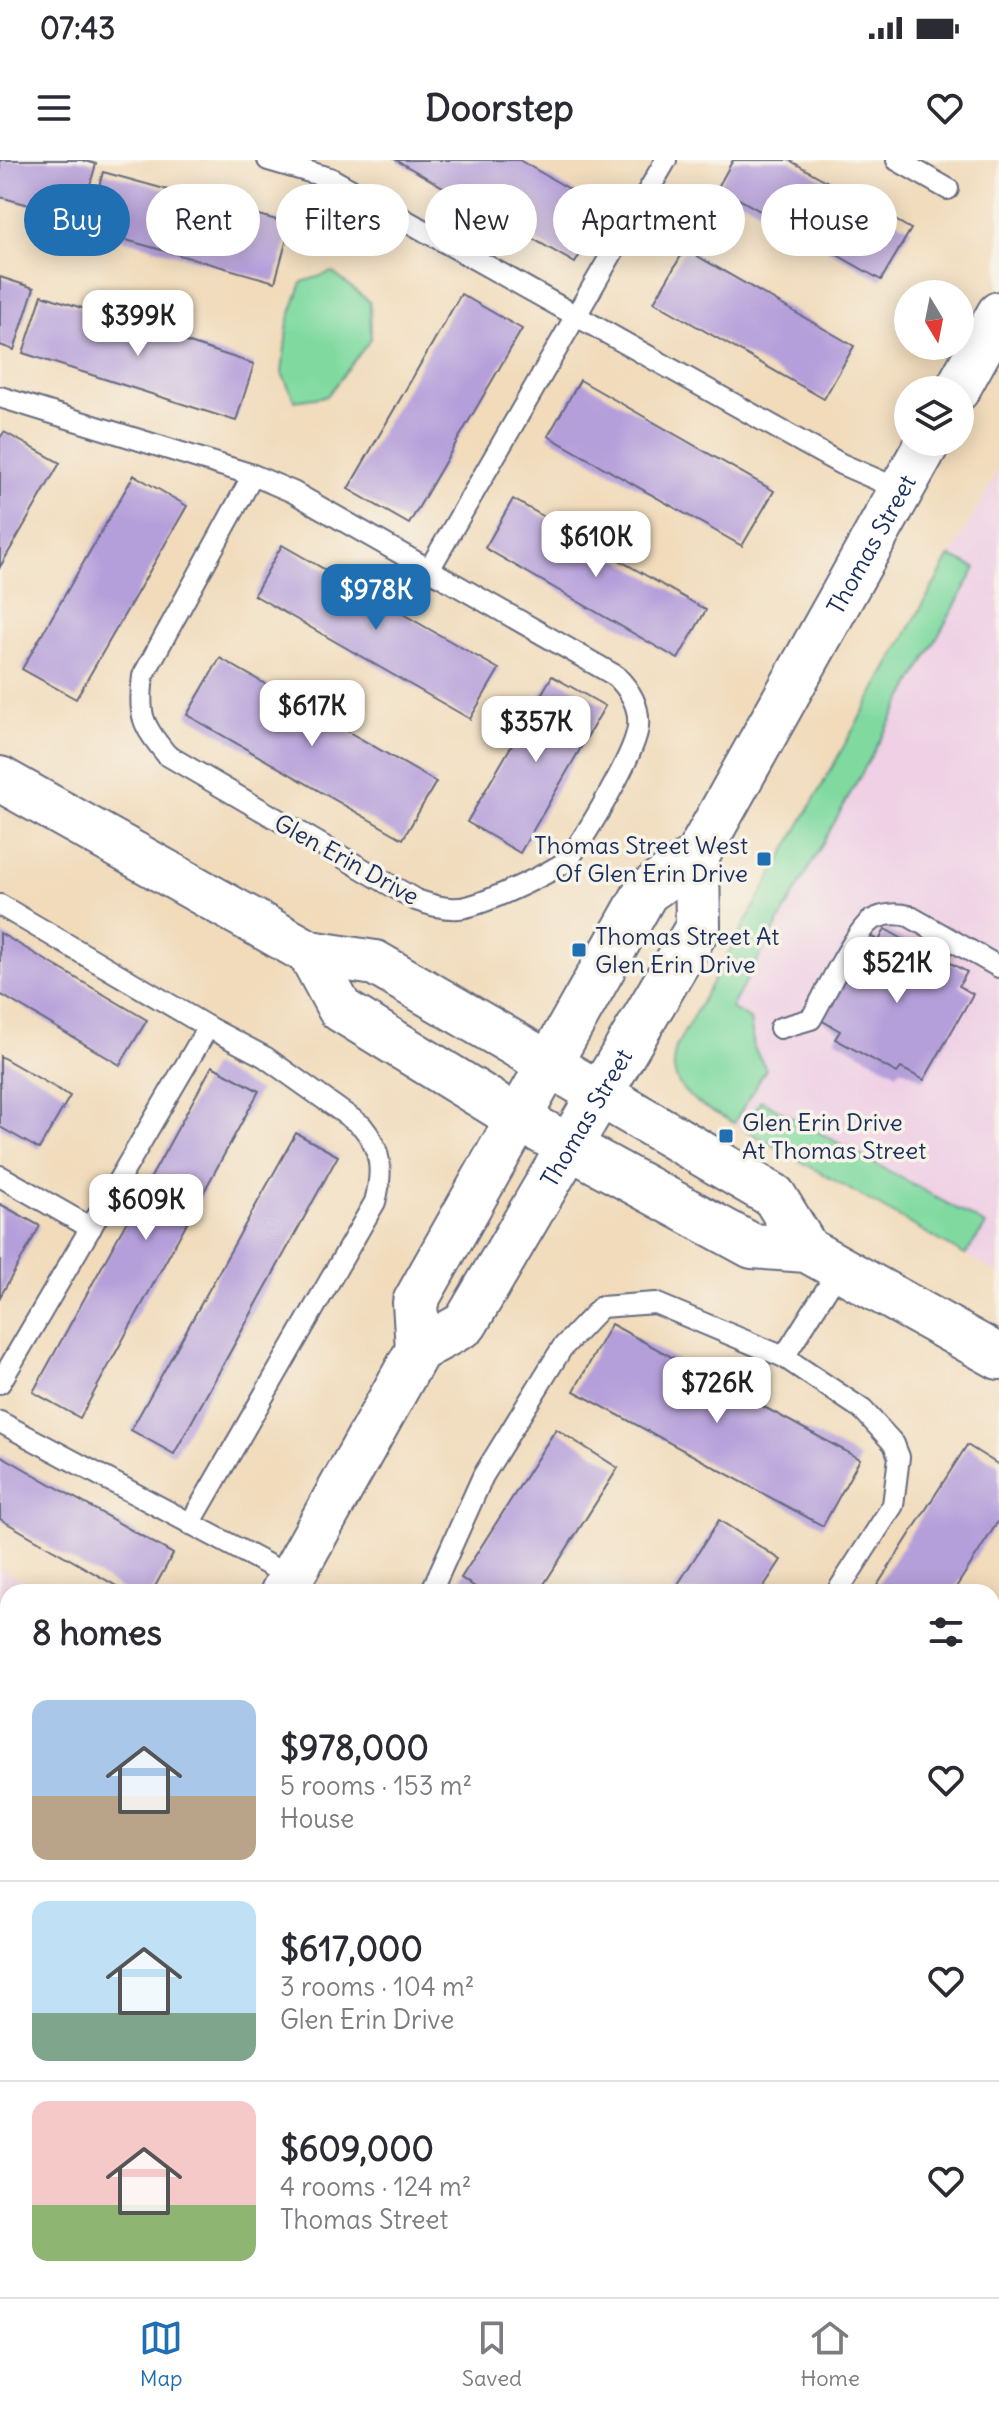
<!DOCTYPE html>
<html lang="en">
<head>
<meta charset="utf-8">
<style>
	body { margin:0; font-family:Delius,sans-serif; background:#f7f7f7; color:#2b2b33; height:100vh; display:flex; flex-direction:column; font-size:30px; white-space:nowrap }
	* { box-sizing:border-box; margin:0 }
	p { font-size:26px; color:#7c7c81 }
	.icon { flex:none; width:44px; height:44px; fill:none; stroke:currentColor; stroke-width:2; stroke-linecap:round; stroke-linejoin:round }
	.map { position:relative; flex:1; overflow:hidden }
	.details { position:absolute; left:0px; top:1424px; width:1000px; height:714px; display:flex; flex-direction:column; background:#fff; border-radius:24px 24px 0 0; box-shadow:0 4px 20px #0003 }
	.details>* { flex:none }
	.guide { position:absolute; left:24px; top:24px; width:952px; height:72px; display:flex; gap:16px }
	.needle { width:52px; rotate:170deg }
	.fabs { position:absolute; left:894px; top:120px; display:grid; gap:16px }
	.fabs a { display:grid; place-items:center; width:80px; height:80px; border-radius:50%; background:#fff; box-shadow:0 4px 20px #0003; font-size:40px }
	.price { position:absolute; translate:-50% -68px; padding:0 18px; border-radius:16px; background:#fff; color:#222; font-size:26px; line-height:52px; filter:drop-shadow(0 2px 4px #0008) }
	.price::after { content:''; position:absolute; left:50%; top:48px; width:24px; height:18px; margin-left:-12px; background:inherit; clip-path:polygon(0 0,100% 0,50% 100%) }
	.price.selected { background:#1f6fb2; color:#fff }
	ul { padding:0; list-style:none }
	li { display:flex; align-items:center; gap:24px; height:200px; padding:0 32px }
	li+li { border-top:2px solid #e1e1e2 }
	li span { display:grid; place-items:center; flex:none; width:224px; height:160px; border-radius:16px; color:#555 }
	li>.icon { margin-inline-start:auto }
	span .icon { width:96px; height:96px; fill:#fffc; stroke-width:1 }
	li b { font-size:34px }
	h2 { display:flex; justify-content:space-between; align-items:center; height:96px; padding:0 32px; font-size:34px }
	.chip { padding:0 28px; border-radius:36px; background:#fff; box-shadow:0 4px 20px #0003; font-size:28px; line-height:72px }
	.chip.selected { background:#1f6fb2; color:#fff }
	.status { display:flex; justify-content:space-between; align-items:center; height:56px; padding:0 40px; background:#fff; direction:ltr }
	.status svg { height:22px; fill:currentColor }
	header { display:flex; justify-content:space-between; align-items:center; height:104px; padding:0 32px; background:#fff; font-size:36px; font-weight:700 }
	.menu { display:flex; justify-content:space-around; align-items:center; height:112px; border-top:2px solid #e1e1e2; background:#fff; font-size:22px; color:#7c7c81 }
	.menu a { display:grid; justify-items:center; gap:4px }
	.menu .selected { color:#1f6fb2 }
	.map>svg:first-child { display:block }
</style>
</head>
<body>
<div class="status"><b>07:43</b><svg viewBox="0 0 49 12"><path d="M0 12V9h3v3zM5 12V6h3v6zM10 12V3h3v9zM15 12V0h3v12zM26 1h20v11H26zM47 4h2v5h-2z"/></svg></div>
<header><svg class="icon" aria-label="menu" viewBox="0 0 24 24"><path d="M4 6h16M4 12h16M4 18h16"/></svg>Doorstep<svg class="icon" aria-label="heart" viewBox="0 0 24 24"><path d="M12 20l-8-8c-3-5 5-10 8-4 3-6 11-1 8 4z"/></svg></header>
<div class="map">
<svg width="999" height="2137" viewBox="0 0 999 2137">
	<rect width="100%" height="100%" fill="#f7f3e8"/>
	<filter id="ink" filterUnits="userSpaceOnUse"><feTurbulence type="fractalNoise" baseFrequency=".0125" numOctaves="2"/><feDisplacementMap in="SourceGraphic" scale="16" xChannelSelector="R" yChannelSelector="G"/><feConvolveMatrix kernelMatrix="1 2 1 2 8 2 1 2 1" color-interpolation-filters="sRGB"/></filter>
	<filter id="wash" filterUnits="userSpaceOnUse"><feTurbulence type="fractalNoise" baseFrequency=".006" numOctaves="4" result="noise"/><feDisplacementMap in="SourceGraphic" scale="32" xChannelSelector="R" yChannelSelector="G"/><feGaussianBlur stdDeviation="1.8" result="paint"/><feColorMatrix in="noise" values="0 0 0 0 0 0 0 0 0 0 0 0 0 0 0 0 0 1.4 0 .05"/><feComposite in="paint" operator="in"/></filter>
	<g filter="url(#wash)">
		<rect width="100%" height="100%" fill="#f1dbbb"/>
		<!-- built -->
		<g fill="#efd0e5">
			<polygon points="999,310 999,1114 688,937 677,920 673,898 676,887"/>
			<polygon points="0,1408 45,1432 8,1432 8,1769 0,1784"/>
		</g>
		<!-- green -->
		<g fill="#80daa0" stroke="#4e847f" stroke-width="2">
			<polygon points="332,112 370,142 371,179 327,236 295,241 282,213 288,162 302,122"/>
			<path d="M950,396l26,12 -245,440 19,11 4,29 12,21 -32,54c-32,-18 -71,-31 -58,-76z"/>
			<polygon points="761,940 986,1065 965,1095 744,969"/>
		</g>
		<g id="blocks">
			<!-- building -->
			<g fill="#b59fda">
				<polygon points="0,0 82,0 96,4 80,59 0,37"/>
				<polygon points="396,0 519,0 606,50 575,103"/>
				<polygon points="733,0 789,0 911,69 881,120 718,27"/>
				<polygon points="103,12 291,64 275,122 87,69"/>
				<polygon points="685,89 854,186 824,239 654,142"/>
				<polygon points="0,117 34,128 14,190 0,185"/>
				<polygon points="461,134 522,169 409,364 348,329"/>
				<polygon points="42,135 254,204 236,261 23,193"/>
				<polygon points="580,220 774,331 742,386 548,276"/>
				<polygon points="4,272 60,303 0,407 0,278"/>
				<polygon points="134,315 187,346 76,539 22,509"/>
				<polygon points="513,339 706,450 678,499 485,388"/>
				<polygon points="282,385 499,509 470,559 254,435"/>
				<polygon points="220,498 436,622 403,679 187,555"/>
				<polygon points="552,516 605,546 520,693 467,662"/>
				<polygon points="885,769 917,787 911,797 929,807 936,795 967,812 959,826 973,834 924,920 901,908 897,913 835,879 840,871 821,860 866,774 879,781"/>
				<polygon points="0,773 147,860 120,905 0,834"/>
				<polygon points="0,896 70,936 39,989 0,967"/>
				<polygon points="212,906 259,931 80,1258 33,1232"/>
				<polygon points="296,973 338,996 174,1294 131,1270"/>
				<polygon points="0,1044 40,1066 0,1137"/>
				<polygon points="611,1164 860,1299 823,1366 574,1231"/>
				<polygon points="556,1269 618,1308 539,1432 483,1432 461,1418"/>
				<polygon points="967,1285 999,1305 999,1360 953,1432 873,1432"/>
				<polygon points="0,1295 173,1394 152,1432 127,1432 0,1359"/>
				<polygon points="719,1360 781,1400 760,1432 673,1432"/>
				<polygon points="999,1497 999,1645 992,1656 992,1508"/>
				<polygon points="999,1858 999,2024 992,2017 992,1898 997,1892 992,1888 992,1866"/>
				<polygon points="42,2130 79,2130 76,2137 56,2137"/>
				<polygon points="589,2130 696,2130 689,2137 581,2137"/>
				<polygon points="841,2130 981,2130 973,2137 833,2137"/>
			</g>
		</g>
	</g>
	<g filter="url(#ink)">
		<use href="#blocks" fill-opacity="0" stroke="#666b7f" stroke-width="2"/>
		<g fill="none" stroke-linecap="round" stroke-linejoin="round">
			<defs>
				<g id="lane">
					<polyline points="268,0 330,18 841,304 901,330"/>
					<polyline points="897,0 948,29"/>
					<path d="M0,237l253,78 40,17 323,184c13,13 24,30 22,50 -2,27 -52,109 -70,134 -18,13 -88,47 -109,48 -16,1 -28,-3 -43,-8l-249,-145c-25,-30 -29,-40 -24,-79l110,-201"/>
					<polyline points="430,408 666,0"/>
					<path d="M0,745l208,122 57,30 97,69c20,24 21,46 13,76l-185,322"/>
					<path d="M780,868l31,-9c11,-19 45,-90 61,-99 11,-6 25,-7 37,-4l90,51"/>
					<polyline points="0,1016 91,1068"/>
					<polyline points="784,1197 863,1250 894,1284 899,1297 893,1345 837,1432"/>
					<polyline points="0,1223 208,867"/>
					<polyline points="0,1262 291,1417"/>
					<polyline points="431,1432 483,1316 562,1188 601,1147 655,1143 784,1197 840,1108"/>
					<polyline points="992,1766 999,1755"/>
					<polyline points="207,2137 211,2130"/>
					<polyline points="775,2137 783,2130"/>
				</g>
				<g id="secondary">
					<polyline points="957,230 999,154"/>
					<polyline points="0,619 310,793 375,803 508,880 774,1036 807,1090"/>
					<polyline points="310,793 340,849 519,959 752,1086 807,1090 999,1197"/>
					<path id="s1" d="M418,1190l-3,-48 231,-410 51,-36 231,-414"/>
					<path id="s2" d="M283,1432l135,-242 47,-26 233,-397 -1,-71"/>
					<polyline points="0,1938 8,1924"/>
				</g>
			</defs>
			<!-- lane casing -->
			<use href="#lane" stroke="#666b7f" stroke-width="24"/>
			<!-- secondary casing -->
			<use href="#secondary" stroke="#666b7f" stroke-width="48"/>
			<!-- lane -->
			<use href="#lane" stroke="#fff" stroke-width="20"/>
			<!-- secondary -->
			<use href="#secondary" stroke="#fff" stroke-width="44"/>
		</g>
	</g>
	<!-- markers -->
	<g fill="#1f6fb2" stroke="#f7f3e8" stroke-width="3">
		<rect x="756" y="691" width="16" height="16" rx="4"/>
		<rect x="571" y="782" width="16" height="16" rx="4"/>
		<rect x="718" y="968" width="16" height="16" rx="4"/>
	</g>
	<g text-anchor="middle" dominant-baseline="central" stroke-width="7" stroke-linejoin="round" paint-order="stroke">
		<!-- street labels -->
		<g font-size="24" fill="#1b2f5e" stroke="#f7f3e8">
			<text stroke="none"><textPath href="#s1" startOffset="938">Thomas Street</textPath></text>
			<text transform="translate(347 699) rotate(29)">Glen Erin Drive</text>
			<text stroke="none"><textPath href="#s2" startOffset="570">Thomas Street</textPath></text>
		</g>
		<!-- poi labels -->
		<g font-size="24" fill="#1b2f5e" stroke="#f7f3e8" text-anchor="start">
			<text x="748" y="685" text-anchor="end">Thomas Street West<tspan x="748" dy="28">Of Glen Erin Drive</tspan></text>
			<text x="595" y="776">Thomas Street At<tspan x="595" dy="28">Glen Erin Drive</tspan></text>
			<text x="742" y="962">Glen Erin Drive<tspan x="742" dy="28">At Thomas Street</tspan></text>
		</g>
	</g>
</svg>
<div class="fabs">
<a><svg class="needle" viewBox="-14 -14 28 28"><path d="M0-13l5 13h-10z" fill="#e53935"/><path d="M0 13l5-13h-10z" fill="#7c7c81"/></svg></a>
<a><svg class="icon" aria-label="layers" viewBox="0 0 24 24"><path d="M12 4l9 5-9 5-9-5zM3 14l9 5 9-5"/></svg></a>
</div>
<b class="price" style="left:138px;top:198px">$399K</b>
<b class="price" style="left:596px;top:419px">$610K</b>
<b class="price selected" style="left:376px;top:472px">$978K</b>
<b class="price" style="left:312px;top:588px">$617K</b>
<b class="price" style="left:536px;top:604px">$357K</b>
<b class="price" style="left:897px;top:845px">$521K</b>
<b class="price" style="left:146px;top:1082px">$609K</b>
<b class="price" style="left:717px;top:1265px">$726K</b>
<div class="guide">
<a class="chip selected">Buy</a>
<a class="chip">Rent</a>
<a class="chip">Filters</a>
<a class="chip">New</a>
<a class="chip">Apartment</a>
<a class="chip">House</a>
</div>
<section class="details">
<h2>8 homes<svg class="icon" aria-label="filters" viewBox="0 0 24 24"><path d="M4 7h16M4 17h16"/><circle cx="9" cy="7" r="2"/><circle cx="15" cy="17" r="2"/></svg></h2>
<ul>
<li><span style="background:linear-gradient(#a9c7e8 60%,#b9a48a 0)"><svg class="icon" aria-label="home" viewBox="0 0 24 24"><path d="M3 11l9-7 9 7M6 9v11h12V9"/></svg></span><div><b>$978,000</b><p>5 rooms · 153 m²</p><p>House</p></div><svg class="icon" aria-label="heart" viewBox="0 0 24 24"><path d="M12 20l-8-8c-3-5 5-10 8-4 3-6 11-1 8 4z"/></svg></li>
<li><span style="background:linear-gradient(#bfe0f5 70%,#7fa58c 0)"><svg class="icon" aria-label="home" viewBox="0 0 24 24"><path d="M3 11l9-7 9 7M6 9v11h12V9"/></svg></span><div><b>$617,000</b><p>3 rooms · 104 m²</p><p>Glen Erin Drive</p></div><svg class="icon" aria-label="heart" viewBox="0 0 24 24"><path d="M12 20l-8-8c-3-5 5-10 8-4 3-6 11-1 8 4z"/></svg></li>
<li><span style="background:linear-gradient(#f6c9c9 65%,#8fb573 0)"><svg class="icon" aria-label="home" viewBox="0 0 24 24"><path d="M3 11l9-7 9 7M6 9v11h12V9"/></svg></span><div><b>$609,000</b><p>4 rooms · 124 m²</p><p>Thomas Street</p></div><svg class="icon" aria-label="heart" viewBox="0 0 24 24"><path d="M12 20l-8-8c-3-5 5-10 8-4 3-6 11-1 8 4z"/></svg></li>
</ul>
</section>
</div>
<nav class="menu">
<a class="selected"><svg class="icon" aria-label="map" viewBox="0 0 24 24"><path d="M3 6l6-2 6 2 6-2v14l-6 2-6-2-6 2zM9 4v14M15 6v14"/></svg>Map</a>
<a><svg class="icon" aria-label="saved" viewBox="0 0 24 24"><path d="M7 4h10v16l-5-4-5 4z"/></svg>Saved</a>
<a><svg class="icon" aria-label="home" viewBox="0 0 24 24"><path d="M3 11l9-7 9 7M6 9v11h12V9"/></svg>Home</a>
</nav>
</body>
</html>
